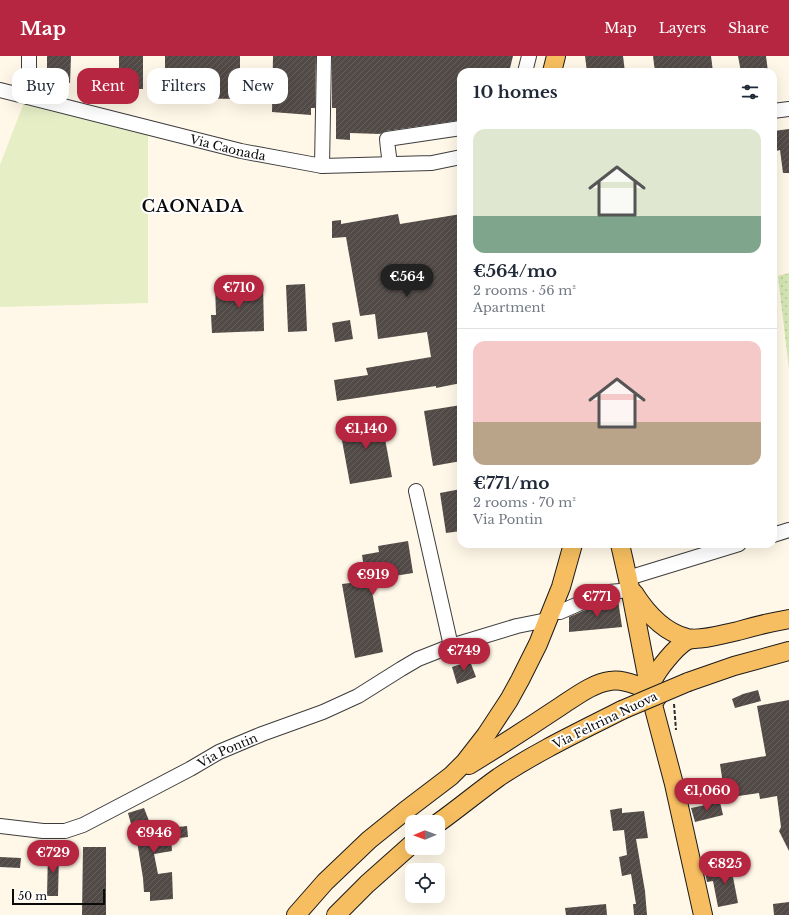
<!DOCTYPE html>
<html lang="en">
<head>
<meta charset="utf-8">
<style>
	body { margin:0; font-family:"Libre Baskerville",serif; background:#f6f6f7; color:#1f2937; height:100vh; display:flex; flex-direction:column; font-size:15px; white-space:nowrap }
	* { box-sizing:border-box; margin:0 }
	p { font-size:13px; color:#747a83 }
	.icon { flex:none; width:22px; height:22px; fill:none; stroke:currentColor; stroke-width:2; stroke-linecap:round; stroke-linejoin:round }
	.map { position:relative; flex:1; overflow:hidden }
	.details { position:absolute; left:457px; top:12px; width:320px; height:480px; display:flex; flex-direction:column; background:#fff; border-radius:12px; box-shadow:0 4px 16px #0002 }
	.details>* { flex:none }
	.hud { position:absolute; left:12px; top:12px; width:380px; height:36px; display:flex; gap:8px }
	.needle { width:26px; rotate:269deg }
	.buttons { position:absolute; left:405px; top:759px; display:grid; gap:8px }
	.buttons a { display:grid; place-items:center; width:40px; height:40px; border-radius:8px; background:#fff; box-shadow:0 4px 16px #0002; font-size:20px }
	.scale { position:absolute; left:12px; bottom:10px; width:93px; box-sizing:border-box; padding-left:4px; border:2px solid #0a0a0a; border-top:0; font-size:11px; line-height:14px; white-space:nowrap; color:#0a0a0a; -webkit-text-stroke:3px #fff; paint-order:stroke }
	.price { position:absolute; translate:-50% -34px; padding:0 9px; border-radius:14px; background:#b62640; color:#fff; font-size:13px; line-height:26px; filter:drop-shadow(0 1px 2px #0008) }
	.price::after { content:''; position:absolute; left:50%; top:24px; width:12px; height:9px; margin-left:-6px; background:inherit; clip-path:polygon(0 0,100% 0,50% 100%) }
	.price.selected { background:#222; color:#fff }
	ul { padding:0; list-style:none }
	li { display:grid; align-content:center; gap:8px; height:212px; padding:0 16px }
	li+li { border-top:1px solid #e0e1e3 }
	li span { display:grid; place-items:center; height:124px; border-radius:12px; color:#555 }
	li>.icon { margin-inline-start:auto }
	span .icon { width:72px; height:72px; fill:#fffc; stroke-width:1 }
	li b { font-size:17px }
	h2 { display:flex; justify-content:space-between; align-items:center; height:48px; padding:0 16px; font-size:17px }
	.chip { padding:0 14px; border-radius:12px; background:#fff; box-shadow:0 4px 16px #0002; font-size:14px; line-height:36px }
	.chip.selected { background:#b62640; color:#fff }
	header { display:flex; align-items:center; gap:24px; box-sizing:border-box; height:56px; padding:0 20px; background:#b62640; color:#fff }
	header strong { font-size:19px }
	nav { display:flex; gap:22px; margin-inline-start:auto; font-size:14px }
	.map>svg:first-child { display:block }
</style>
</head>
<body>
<header>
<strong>Map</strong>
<nav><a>Map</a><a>Layers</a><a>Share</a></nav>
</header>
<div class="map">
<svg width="789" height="859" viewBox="0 0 789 859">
	<defs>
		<pattern id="grass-dots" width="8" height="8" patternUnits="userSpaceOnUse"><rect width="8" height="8" fill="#d5e7b3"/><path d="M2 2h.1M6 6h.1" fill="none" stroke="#b6c599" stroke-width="1.8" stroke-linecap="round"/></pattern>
		<pattern id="building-hatch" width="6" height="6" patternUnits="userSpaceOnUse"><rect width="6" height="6" fill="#524a47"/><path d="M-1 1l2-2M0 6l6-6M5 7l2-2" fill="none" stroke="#66605d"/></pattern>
	</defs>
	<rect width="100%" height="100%" fill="#fff7e7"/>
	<!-- grass -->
	<polygon fill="url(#grass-dots)" points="789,217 789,313 778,220"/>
	<!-- pitch -->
	<polygon fill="#e5eec5" points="25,44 148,77 148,247 0,251 0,109"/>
	<!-- building -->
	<g fill="url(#building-hatch)">
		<polygon points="47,0 71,0 70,27 47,26"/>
		<rect x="119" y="0" width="24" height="33"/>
		<polygon points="165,0 240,0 240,43 165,42"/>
		<polygon points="273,0 316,0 315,52 311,52 311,59 272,56"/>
		<polygon points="332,0 513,0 509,16 461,16 461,64 386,75 380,78 350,77 350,84 336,83 336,52 332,52"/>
		<polygon points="585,0 623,0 625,16 587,16"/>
		<polygon points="653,0 711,0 713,16 655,16"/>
		<polygon points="738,0 766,0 768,16 741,16"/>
		<polygon points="789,73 789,117 783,117 780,94 776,95 774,75"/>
		<polygon points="398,158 400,168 461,158 461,327 436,332 436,330 337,345 334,324 368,319 366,312 431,301 427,276 378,283 375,258 360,260 346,181 332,182 332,165 341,164 341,168"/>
		<polygon points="263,228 264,275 212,277 211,259 216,259 215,229"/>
		<polygon points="305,228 307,275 288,276 286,229"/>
		<polygon points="350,264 353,283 335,286 332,267"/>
		<polygon points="461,349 461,405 433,410 424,355"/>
		<polygon points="381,361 392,421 350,428 339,368"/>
		<polygon points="461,433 461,475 446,477 440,437"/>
		<polygon points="408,485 413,517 369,524 370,524 383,596 355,602 342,528 366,525 362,499 379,496 378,490"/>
		<polygon points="618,544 622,571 569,576 569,561 602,547 609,545"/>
		<polygon points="470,605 476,621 457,628 452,611"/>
		<polygon points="758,634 761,645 735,652 732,643 743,638"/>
		<polygon points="789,644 789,795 779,775 781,771 777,740 760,743 759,737 725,742 720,708 766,700 757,650"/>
		<polygon points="720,746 723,759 695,766 691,752"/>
		<polygon points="144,752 153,775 160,773 187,770 188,781 171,783 172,795 154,798 158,818 172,816 173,843 150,845 150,836 144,836 143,822 136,779 134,779 128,757"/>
		<polygon points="622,752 622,757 644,755 648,782 636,783 645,835 647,859 634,859 633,848 636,848 631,818 622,820 619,801 627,799 624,774 613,775 610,754"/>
		<polygon points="83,791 106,791 106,859 82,859"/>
		<polygon points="48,797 59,797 58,840 47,840"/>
		<polygon points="0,801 21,802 20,812 0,811"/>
		<polygon points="740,809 742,819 733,821 738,847 718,851 713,825 707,826 705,816"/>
		<polygon points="789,846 789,859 774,859 773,848"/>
		<polygon points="606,848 607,859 566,859 565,852"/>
	</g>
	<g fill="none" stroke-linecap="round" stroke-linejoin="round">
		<defs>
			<g id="minor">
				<polyline points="29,0 29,41"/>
				<polyline points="525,16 529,0"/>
				<path id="s1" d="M0,34l241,61 81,15 110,-3 29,-6"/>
				<polyline points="773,55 789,53"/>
				<polyline points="390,108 388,93 387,83 461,72"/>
				<polyline points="322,110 324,0"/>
				<polyline points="416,435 451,590"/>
				<polyline points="773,479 789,474"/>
				<polyline points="628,522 739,488"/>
				<polyline points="551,555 560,556 599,539 609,536 620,535 630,532"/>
				<path id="s2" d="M0,770l43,5h22l18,-6 107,-56 29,-17 43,-18 61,-22 35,-16 43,-27 17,-10 33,-13 66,-20 25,-5h5"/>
			</g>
			<g id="major">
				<polyline points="552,16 556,0"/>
				<polyline points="620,488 630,532 652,645 674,728 703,859"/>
				<path d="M634,537c12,19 30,39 53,45 15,3 36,-4 51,-7 17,-5 34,-9 51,-12"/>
				<polyline points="688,626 734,610 789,595"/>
				<path d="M651,637c0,-4 1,-9 2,-13 5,-11 22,-32 33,-39 2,-1 5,-2 9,-2"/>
				<path d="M469,709c31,-19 62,-39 92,-59 14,-9 32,-23 49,-25 13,-3 38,7 47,17"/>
				<path d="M438,767c21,-15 40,-31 61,-46 39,-26 82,-46 123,-67"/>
				<polyline points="296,859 325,826 369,784 405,755 451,720 465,706 486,679 509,644 520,624 538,588 561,531 573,488"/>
				<polyline points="336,859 367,828 412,788"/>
			</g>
		</defs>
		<!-- minor casing -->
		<use href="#minor" stroke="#3d3d3d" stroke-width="16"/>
		<!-- major casing -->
		<use href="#major" stroke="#1b1b1b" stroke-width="20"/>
		<!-- path -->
		<polyline stroke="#2c2c2c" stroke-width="2" stroke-dasharray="4 2" stroke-linecap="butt" points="674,648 676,674"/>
		<!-- minor -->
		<use href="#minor" stroke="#fff" stroke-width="14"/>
		<!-- major -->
		<use href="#major" stroke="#f6be60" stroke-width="18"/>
		<defs>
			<polyline id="major-bridge" points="622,654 688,626"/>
		</defs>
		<!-- major-bridge casing -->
		<use href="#major-bridge" stroke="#1b1b1b" stroke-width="20" stroke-linecap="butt"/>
		<!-- major-bridge -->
		<use href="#major-bridge" stroke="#f6be60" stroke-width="18"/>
	</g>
	<g text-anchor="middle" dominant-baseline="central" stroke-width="4" stroke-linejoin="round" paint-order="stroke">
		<!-- street labels -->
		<g font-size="12" fill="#0a0a0a" stroke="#fff">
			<text stroke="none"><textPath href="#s1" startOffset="235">Via Caonada</textPath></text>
			<text transform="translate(605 664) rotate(-26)">Via Feltrina Nuova</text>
			<text stroke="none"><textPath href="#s2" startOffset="247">Via Pontin</textPath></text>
		</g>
		<!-- district labels -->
		<g font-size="16" font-weight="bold" letter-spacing="1" fill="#0a0a0a" stroke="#fff">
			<text x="193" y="150">CAONADA</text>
		</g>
	</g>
</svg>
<div class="buttons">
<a><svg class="needle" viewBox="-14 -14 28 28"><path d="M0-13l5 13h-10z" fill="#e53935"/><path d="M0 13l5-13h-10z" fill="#747a83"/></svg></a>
<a><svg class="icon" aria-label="locate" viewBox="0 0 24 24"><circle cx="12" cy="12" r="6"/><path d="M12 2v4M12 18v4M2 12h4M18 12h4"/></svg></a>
</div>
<div class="scale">50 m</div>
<b class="price selected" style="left:407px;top:242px">€564</b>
<b class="price" style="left:239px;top:253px">€710</b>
<b class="price" style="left:366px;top:394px">€1,140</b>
<b class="price" style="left:373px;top:540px">€919</b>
<b class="price" style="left:597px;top:562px">€771</b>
<b class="price" style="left:464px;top:616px">€749</b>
<b class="price" style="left:707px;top:756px">€1,060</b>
<b class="price" style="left:154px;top:798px">€946</b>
<b class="price" style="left:53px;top:818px">€729</b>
<b class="price" style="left:725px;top:829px">€825</b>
<div class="hud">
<a class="chip">Buy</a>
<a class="chip selected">Rent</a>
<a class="chip">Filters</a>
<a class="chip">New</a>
</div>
<section class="details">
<h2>10 homes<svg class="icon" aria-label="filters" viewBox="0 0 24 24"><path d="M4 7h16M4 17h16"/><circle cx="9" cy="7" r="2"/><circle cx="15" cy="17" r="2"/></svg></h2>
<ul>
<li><span style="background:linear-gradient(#dfe7d0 70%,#7fa58c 0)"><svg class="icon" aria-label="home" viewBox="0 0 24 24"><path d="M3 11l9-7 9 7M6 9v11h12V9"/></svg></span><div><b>€564/mo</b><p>2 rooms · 56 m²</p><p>Apartment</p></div></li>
<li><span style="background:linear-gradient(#f6c9c9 65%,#b9a48a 0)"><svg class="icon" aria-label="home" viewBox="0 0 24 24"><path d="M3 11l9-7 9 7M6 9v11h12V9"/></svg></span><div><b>€771/mo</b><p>2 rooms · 70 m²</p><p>Via Pontin</p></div></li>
</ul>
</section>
</div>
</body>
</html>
